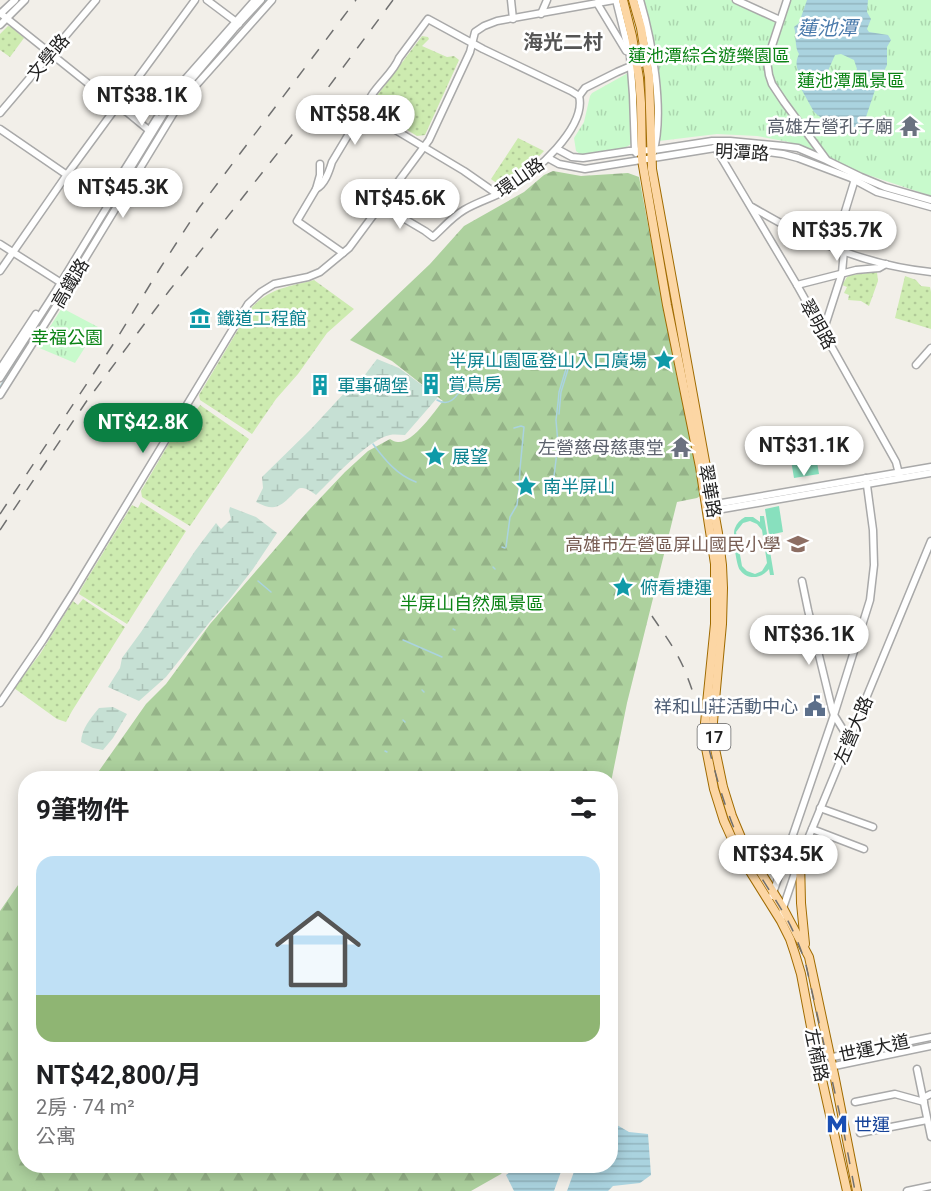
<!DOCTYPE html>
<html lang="zh-TW">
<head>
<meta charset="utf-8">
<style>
	body { margin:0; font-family:Roboto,"Noto Sans TC",sans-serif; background:#f2f2f2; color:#202124; height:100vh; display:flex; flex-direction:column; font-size:22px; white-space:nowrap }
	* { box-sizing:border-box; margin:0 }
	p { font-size:20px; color:#757577 }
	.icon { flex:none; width:33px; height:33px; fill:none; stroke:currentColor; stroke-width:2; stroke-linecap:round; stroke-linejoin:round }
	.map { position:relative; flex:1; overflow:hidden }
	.details { position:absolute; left:18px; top:771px; width:600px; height:402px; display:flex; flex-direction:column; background:#fff; border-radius:24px; box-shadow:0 3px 15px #0003 }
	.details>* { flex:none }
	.price { position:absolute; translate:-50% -51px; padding:0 14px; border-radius:21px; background:#fff; color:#222; font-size:20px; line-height:39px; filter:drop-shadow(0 2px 3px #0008) }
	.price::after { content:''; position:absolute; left:50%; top:36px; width:18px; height:14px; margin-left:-9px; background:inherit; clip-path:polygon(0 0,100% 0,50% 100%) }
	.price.current { background:#0b8043; color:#fff }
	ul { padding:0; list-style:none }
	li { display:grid; align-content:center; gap:12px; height:318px; padding:0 18px }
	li+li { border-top:2px solid #e0e0e0 }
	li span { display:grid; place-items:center; height:186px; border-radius:18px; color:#555 }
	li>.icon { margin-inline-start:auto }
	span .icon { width:108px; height:108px; fill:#fffc; stroke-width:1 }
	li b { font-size:26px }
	h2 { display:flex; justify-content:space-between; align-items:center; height:72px; padding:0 18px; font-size:26px }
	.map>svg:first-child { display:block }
</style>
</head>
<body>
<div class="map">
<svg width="931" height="1191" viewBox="0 0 931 1191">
	<defs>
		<pattern id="grass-dots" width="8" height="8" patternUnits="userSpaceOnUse" patternTransform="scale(1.5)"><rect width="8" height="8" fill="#cdebb0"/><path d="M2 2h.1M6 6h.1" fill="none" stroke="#b0c997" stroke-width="1.8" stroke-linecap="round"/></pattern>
		<pattern id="forest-firs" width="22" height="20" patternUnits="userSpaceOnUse" patternTransform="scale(1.5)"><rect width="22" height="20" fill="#add19e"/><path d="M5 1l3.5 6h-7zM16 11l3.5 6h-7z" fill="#95b388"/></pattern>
		<pattern id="wetland-marsh" width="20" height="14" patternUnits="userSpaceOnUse" patternTransform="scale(1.5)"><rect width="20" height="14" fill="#c6e0d4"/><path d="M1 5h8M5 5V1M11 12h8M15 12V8" fill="none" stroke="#aac0b6"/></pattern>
		<pattern id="park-tufts" width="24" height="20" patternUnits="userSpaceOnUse" patternTransform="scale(1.5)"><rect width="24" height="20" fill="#c8facc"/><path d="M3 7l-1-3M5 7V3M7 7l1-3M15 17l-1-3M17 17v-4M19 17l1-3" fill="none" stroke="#acd6af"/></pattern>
		<pattern id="water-rules" width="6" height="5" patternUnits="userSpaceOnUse" patternTransform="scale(1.5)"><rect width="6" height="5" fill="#aad3df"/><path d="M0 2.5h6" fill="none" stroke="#92b5bf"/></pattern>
	</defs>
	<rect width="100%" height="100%" fill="#f2efe9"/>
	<!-- grass -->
	<g fill="url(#grass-dots)">
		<polygon points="8,26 11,27 24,38 10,57 0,50 0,34"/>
		<polygon points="422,36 428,37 429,39 422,46 447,57 454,56 459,60 425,135 417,136 373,109 370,105"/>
		<path d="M518,138l26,13c-6,6 -32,36 -40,35 -4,0 -10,-5 -13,-7z"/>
		<polygon points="877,272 878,281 869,306 861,301 848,300 849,295 844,293 847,287 842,285 847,277 851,275"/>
		<polygon points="905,276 916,280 921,286 930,287 931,292 931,329 895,318"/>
		<path d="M314,280l40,29 -27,24 -29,41 -22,25 -24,35 -52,-34 -1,-5 52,-87c19,-20 37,-21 63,-28z"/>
		<polygon points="200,405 249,439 190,526 142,497 141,491 191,406 197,409"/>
		<polygon points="141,502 186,531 127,624 79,594 81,589 132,505 138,508"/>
		<polygon points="83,599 125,627 72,711 66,722 57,719 14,688 40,654 73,601 78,605"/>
	</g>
	<!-- forest -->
	<g fill="url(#forest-firs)">
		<path d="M553,171l28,5 47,-3 11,4 38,201 26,116 -6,4 -20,4 -50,201 -16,79 -1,-4h-516l52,-74 20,-20 44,-60 98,-113 37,-39 11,-10 12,-11 22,-12c3,2 5,3 8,3 15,1 36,-30 45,-41l-51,-40 -42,-21 80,-76 34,-38 60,-34 20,-17z"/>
		<polygon points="25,875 26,1166 506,1166 501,1174 471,1191 0,1191 0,911"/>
	</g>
	<!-- wetland -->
	<g fill="url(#wetland-marsh)">
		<path d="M377,359l22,9 39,29 -33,38c-5,0 -10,-1 -15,0 -23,5 -56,43 -74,60 -4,-3 -9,-7 -14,-7 -4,0 -5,2 -8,5 -14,14 -19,19 -38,9l7,-14 -1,-11 50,-49 35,-38 17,-14z"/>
		<polygon points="230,507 256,517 277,533 253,569 229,600 209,623 166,677 139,701 108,687 120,668 122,658 141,632 195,551 216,523 221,529 231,519 229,511"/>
		<path d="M113,707l14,7 -14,24 -10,12 -10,-2 -12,-6c1,-14 9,-23 18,-34z"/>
	</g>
	<!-- park -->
	<g fill="url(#park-tufts)">
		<polygon points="642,0 730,0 782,24 789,0 931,0 931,196 859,172 831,159 789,142 757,136 717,134 659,141 659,97"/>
		<path d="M628,73l4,70c-10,10 -37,11 -51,12l-5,-4 -2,-13 10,-16 6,-26 2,-3z"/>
		<polygon points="62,308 98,327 75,363 37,347"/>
	</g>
	<!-- pitch -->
	<g fill="#88e0be" fill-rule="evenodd">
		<polygon points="816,456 819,474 794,478 791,460"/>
		<polygon points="779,506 783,532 769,535 765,509"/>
		<path d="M760,516h4l10,59h-4l-1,-6c-7,9 -21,12 -29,1 -4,-5 -8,-37 -5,-42 2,-5 5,-8 10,-11h8l7,5zM750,521l7,3 5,6 5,33 -5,8 -7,3 -8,-3 -5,-5 -6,-34 7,-9z"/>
	</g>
	<!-- water -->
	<g fill="url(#water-rules)" fill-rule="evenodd">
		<path d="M807,0h61l-1,12 4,7 -4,10 2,3 19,3 3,5 -4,7v18l-12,25 -11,33 -4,6 -7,1 -4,-2h-15l-20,-16 -15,-27 2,-9c-5,-8 -6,-14 -2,-22 -5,-8 -2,-18 -5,-27l5,-4zM841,54l13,6 3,9 -7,16 -8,4 -14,-4 -1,-12 8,-18z"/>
		<polygon points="611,1124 617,1125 629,1132 648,1134 651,1175 640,1183 613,1186 608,1191 567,1191 576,1166 610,1166"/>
		<polygon points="538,1166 563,1166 554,1191 514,1191 506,1175 517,1167 536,1167"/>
	</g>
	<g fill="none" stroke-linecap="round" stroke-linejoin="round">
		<!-- stream -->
		<g stroke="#aad3df" stroke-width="1.5">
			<polyline points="252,16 266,0"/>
			<polyline points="186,90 234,35"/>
			<polyline points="133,170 147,147"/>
			<polyline points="569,364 569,363"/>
			<polyline points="0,387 55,298"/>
			<path d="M437,400c14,8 20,-5 28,-16"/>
			<polyline points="559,414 561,392 569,366"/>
			<path d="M373,444c12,16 24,31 43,38"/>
			<polyline points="554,476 558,444 556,420 558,403 559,392 566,369"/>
			<polyline points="502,547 505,548"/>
			<polyline points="506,547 510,517 517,505 519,489 520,469 524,427 521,426 514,428"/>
			<polyline points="493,567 495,569"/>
			<polyline points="258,581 271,592"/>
			<polyline points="474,598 475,600"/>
			<polyline points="453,629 455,630"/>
			<polyline points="403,640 442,657"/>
			<polyline points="422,690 424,692"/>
			<polyline points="403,720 405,722"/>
			<polyline points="385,751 387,752"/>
		</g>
		<defs>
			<g id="minor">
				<polyline points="207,0 239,24"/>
				<polyline points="511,0 513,19"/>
				<polyline points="616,0 630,56 633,95 635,151 636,153"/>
				<path d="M640,0c12,40 25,113 13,153"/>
				<polyline points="736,0 780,20"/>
				<polyline points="787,0 767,61 769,75 772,84 784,102 826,159"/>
				<polyline points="597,3 626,51"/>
				<polyline points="0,13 110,101 128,113 151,132"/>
				<polyline points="0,14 15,0"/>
				<polyline points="541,14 547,0"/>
				<polyline points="0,25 25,0"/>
				<polyline points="579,96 585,88 617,72 631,66 649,62"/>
				<polyline points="164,106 173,93 255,0"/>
				<polyline points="0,113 96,0"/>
				<path d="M372,116l-10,-1 -3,2 -27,45c-3,10 -7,22 -16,27l-19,32 46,32 6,-5 80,-108 41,-88 5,-20 9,-6 13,-5 117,-21"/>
				<polyline points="0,129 67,175"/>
				<polyline points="715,147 797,285 896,462 900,478"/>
				<polyline points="557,149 572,157 583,158 629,151 654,150 712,141 730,141 783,146 798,148 826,160 861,177 885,187 931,200"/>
				<polyline points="548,158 559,164 585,169 715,148 752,150 783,154 798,158 851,178 877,192 931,207"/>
				<polyline points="113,188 157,118"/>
				<polyline points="316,189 320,175 320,164"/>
				<path d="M497,194l-33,-23 -92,-55 -5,-8c1,-17 26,-33 32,-50l29,-39 55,30 88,42 8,5"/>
				<path d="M381,205l44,26 8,6c10,-9 19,-20 31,-27 15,-9 32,-13 46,-22 24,-14 77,-61 69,-92"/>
				<path d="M752,207c19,11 38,22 58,31 38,17 80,30 121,34"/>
				<polyline points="0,244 63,284"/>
				<polyline points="0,271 68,173 195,0"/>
				<polyline points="797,285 856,270 879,268 886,264"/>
				<polyline points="823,332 842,273 844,250 840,228 855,179"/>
				<polyline points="916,365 931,348"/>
				<polyline points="0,369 36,314"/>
				<polyline points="0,378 54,294 168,107 234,29 261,0"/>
				<polyline points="0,395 58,303 175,111 183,100 272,0"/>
				<polyline points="710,505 931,467"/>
				<polyline points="711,511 931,473"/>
				<polyline points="802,581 808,610 832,709 834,715 849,739"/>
				<polyline points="0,703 43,640 74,591 248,304 261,292 274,284 308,277 320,272 343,253"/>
				<polyline points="820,808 873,827"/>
				<polyline points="812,829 864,849"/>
				<polyline points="772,896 834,715 870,600 874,565 873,530 866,478"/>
				<polyline points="781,921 783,908 800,858 931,541"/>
				<polyline points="818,1060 931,1037"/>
				<polyline points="820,1069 931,1046"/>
				<polyline points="917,1069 931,1137"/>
				<polyline points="923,1098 931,1094"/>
				<polyline points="855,1102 895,1094 924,1102"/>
				<polyline points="860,1133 927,1120"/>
				<polyline points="907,1191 931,1186"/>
			</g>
			<g id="major">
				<polyline points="623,0 632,36 639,78 641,103 642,160 667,305 700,467 715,564 715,624 705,723 705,743 714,789 724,821 738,852 781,921 790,939 795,954 801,974 815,1048 847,1191"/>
				<polyline points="633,0 641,28 649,77 652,169 718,533 722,565 723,588 722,624 713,722 714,744 723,787 732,816 745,847 783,908 809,957 835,1079 857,1191"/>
				<polyline points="800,858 801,903 805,944"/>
			</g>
		</defs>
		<!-- minor casing -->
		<use href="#minor" stroke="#a9a9a9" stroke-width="9"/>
		<!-- major casing -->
		<use href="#major" stroke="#a06b00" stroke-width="10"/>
		<!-- minor -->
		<use href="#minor" stroke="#fff" stroke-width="6"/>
		<!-- major -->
		<use href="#major" stroke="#fcd6a4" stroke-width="8"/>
		<!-- rail -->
		<g stroke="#707070" stroke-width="1.5" stroke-dasharray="12 12" stroke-linecap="butt">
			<polyline points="0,514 116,340 159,270 199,208 356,0"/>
			<polyline points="0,530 86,402 169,291 310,112 393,0"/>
			<path d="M652,616c12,18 25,35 33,55 19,46 26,97 44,144 13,38 38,69 58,104 8,15 14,30 19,46l38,168 11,58"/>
		</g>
	</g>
	<!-- icons -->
	<defs>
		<symbol id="temple-bare" viewBox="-9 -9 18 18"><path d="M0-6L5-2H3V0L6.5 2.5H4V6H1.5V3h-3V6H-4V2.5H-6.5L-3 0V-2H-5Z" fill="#6b7280" stroke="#fff" stroke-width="2.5" paint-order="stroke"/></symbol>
		<symbol id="museum-bare" viewBox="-9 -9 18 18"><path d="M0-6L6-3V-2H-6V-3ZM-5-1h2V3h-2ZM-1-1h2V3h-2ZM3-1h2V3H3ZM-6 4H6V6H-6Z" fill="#0f9aa8" stroke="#fff" stroke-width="2.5" paint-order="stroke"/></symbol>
		<symbol id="sight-bare" viewBox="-9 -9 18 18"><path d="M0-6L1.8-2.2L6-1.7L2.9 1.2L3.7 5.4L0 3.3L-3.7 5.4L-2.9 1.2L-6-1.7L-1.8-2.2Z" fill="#0f9aa8" stroke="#fff" stroke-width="2.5" paint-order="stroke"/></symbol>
		<symbol id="building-bare" viewBox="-9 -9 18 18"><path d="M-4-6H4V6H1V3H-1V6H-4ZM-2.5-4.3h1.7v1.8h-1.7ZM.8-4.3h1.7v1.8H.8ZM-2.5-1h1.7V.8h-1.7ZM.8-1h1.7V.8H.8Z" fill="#0f9aa8" stroke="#fff" stroke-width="2.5" paint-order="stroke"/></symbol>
		<symbol id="school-bare" viewBox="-9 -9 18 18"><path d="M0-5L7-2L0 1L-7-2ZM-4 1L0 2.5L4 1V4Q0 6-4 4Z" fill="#8d6e63" stroke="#fff" stroke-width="2.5" paint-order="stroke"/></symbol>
		<symbol id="civic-bare" viewBox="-9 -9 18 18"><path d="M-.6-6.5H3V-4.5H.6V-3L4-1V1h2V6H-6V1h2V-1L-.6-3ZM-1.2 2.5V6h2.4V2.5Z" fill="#5c6f8a" stroke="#fff" stroke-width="2.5" paint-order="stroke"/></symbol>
		<symbol id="metro-bare" viewBox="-9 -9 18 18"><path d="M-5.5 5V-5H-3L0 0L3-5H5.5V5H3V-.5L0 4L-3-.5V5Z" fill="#1a4fb4" stroke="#fff" stroke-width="2.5" paint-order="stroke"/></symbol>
	</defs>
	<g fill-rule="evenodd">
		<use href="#temple-bare" x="895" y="111" width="30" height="30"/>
		<use href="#museum-bare" x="185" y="303" width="30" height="30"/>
		<use href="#sight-bare" x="649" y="345" width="30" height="30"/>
		<use href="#building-bare" x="416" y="369" width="30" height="30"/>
		<use href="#building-bare" x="305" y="370" width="30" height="30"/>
		<use href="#temple-bare" x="666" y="432" width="30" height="30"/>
		<use href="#sight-bare" x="420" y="441" width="30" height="30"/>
		<use href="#sight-bare" x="511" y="471" width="30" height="30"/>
		<use href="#school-bare" x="783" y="529" width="30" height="30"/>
		<use href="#sight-bare" x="608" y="572" width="30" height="30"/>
		<use href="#civic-bare" x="800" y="691" width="30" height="30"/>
		<use href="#metro-bare" x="822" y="1109" width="30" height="30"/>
	</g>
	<g text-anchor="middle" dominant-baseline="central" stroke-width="5" stroke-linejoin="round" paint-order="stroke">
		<!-- shield labels -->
		<rect fill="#fff" stroke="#646464" stroke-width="1.5" x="697.5" y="724" width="33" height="26" rx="4.5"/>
		<g font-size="16" font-weight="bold" fill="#222">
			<text x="714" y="737">17</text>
		</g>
		<!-- park labels -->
		<g font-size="18" fill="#0c8416" stroke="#fff">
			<text x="709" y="55">蓮池潭綜合遊樂園區</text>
			<text x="851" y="80">蓮池潭風景區</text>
			<text x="67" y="337">幸福公園</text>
			<text x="472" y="603">半屏山自然風景區</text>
		</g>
		<!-- street labels -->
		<g font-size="18" fill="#222" stroke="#fff">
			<text transform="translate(48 57) rotate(-50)">文學路</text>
			<text transform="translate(742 152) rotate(3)">明潭路</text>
			<text transform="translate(520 177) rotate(-35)">環山路</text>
			<text transform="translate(70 283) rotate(-59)">高鐵路</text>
			<text transform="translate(818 324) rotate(61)">翠明路</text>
			<text transform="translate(710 491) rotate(80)">翠華路</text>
			<text transform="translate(853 730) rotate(-67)">左營大路</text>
			<text transform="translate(874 1048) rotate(-12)">世運大道</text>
			<text transform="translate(817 1055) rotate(78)">左楠路</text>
		</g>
		<!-- worship labels -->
		<g font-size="18" fill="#5b616d" stroke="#fff" text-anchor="end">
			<text x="893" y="126">高雄左營孔子廟</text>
			<text x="664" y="447">左營慈母慈惠堂</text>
		</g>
		<!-- culture labels -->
		<g font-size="18" fill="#0d838f" stroke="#fff" text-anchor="start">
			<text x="217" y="318">鐵道工程館</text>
			<text x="647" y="360" text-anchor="end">半屏山園區登山入口廣場</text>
			<text x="448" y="384">賞鳥房</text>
			<text x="337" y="385">軍事碉堡</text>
			<text x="452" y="456">展望</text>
			<text x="543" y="486">南半屏山</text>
			<text x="640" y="587">俯看捷運</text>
		</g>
		<!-- education labels -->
		<g font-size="18" fill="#785e54" stroke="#fff" text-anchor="end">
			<text x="781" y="544">高雄市左營區屏山國民小學</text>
		</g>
		<!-- service labels -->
		<g font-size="18" fill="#4e5e75" stroke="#fff" text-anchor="end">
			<text x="798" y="706">祥和山莊活動中心</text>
		</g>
		<!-- transit labels -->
		<g font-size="18" fill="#164399" stroke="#fff" text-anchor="start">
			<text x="854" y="1124">世運</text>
		</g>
		<!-- water labels -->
		<g font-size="20" font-style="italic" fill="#4a7aab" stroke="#fff">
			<text x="827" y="28">蓮池潭</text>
		</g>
		<!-- neighbourhood labels -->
		<g font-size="20" font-weight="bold" fill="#555" stroke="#fff">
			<text x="563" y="42">海光二村</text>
		</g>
	</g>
</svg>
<b class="price" style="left:142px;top:127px">NT$38.1K</b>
<b class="price" style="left:355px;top:146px">NT$58.4K</b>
<b class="price" style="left:123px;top:219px">NT$45.3K</b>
<b class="price" style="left:400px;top:230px">NT$45.6K</b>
<b class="price" style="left:837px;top:262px">NT$35.7K</b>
<b class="price current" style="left:143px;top:454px">NT$42.8K</b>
<b class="price" style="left:804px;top:477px">NT$31.1K</b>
<b class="price" style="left:809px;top:666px">NT$36.1K</b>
<b class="price" style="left:778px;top:886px">NT$34.5K</b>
<section class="details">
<h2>9筆物件<svg class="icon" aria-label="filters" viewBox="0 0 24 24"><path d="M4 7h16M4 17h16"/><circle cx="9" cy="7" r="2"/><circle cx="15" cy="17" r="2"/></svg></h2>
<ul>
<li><span style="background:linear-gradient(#bfe0f5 75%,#8fb573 0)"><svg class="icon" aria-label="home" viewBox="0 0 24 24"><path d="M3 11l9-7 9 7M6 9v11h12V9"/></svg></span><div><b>NT$42,800/月</b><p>2房 · 74 m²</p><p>公寓</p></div></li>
</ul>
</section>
</div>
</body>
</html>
